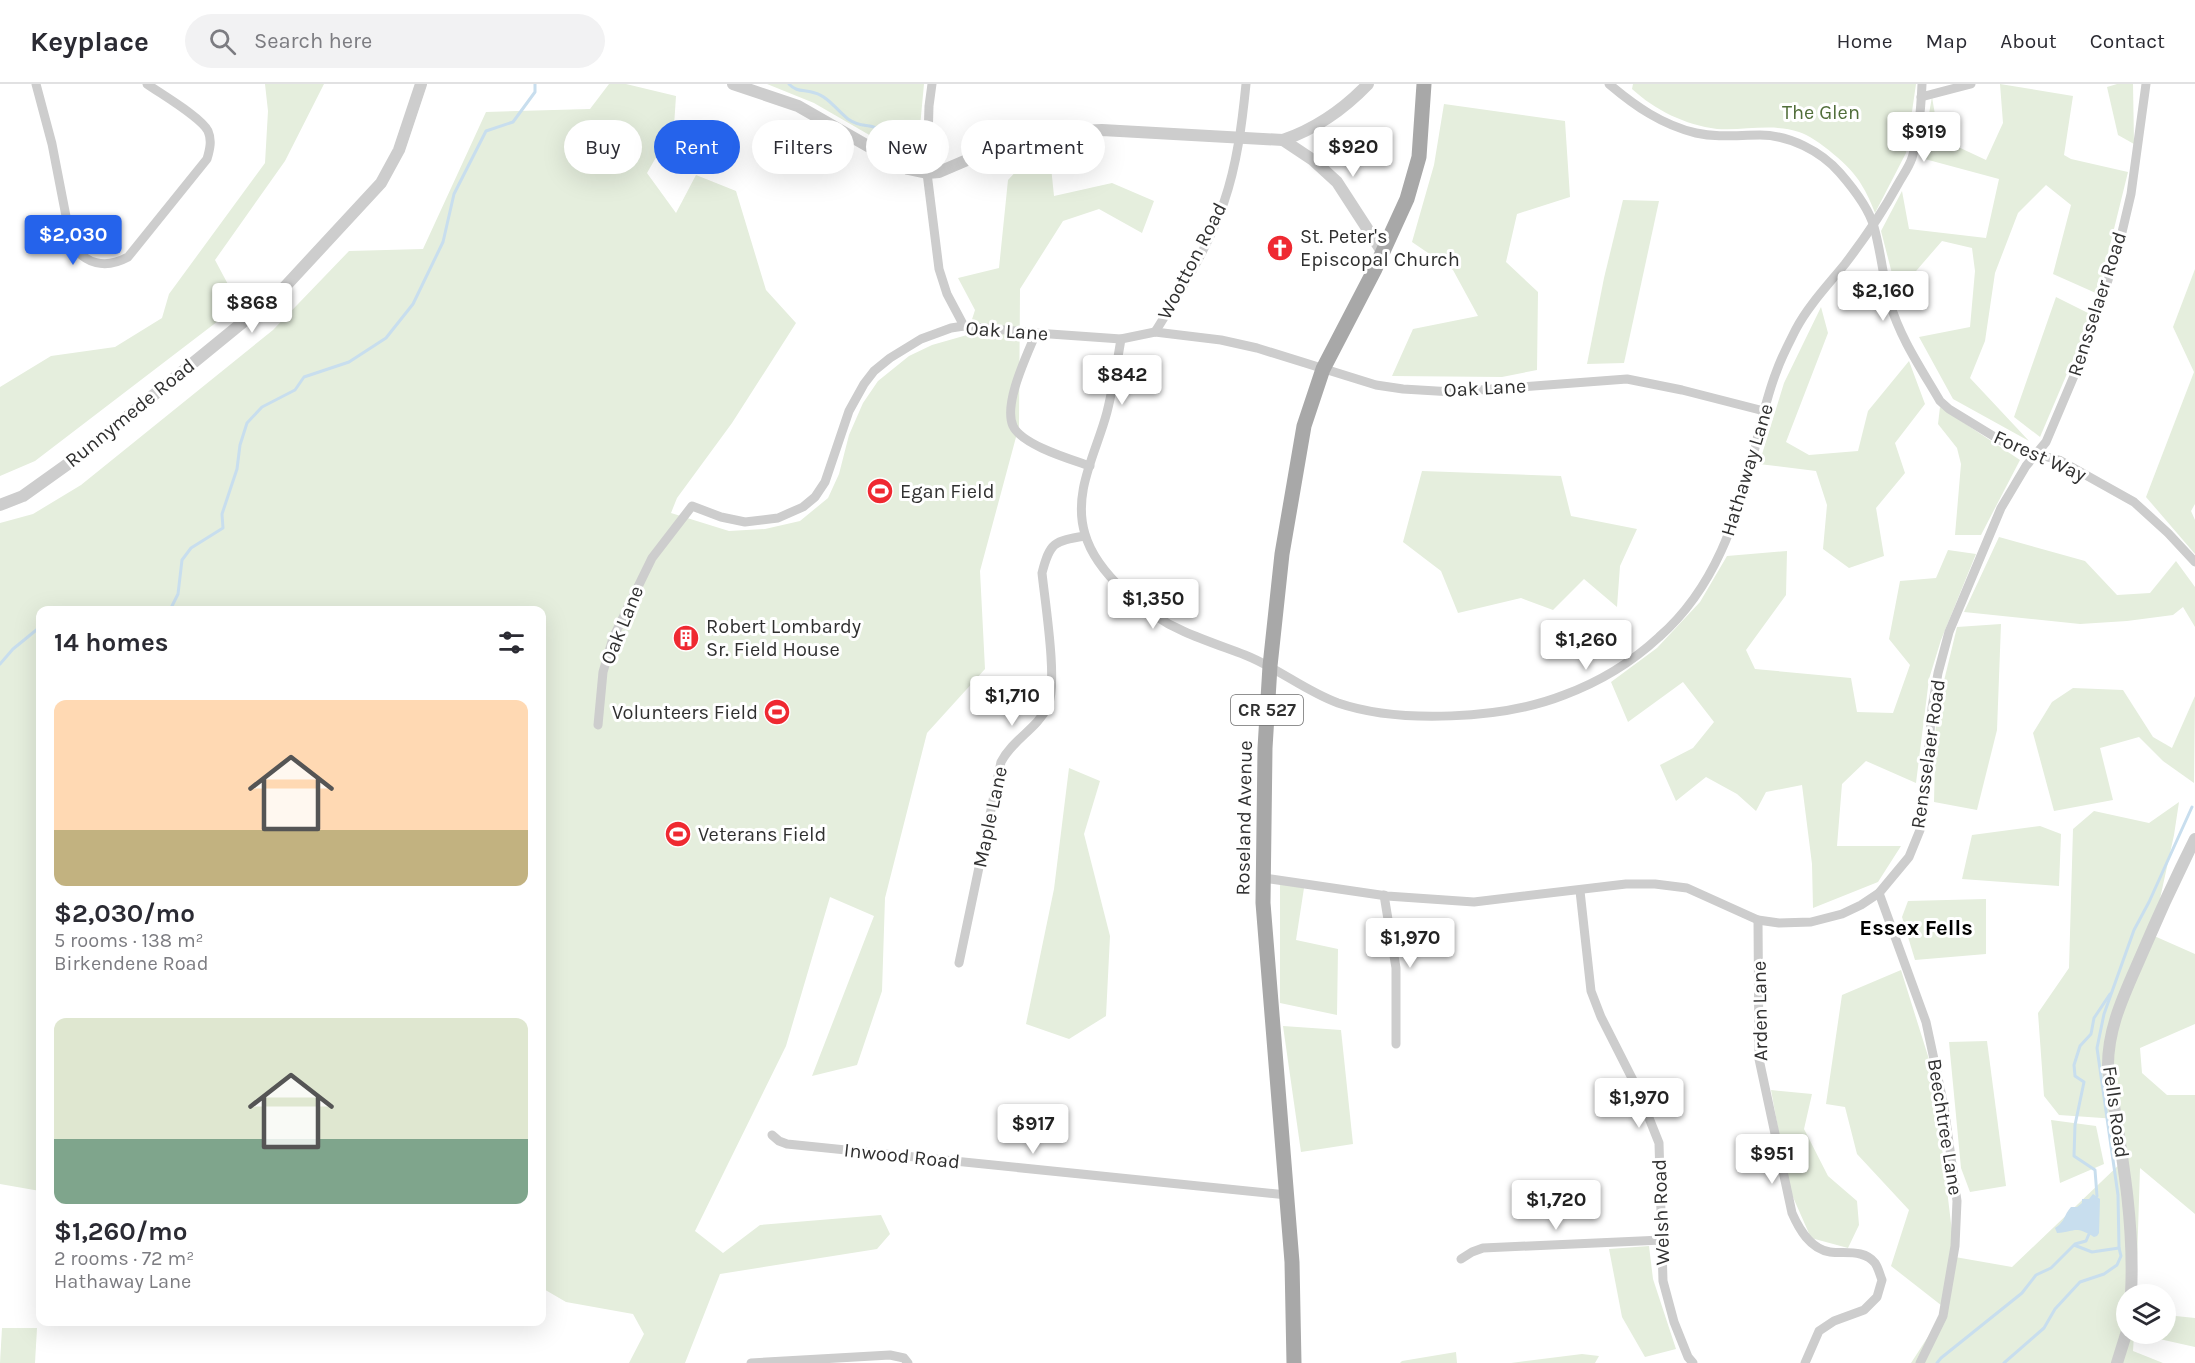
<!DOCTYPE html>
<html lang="en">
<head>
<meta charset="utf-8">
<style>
	body { margin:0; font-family:Karla,sans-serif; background:#f2f2f3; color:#2b2b33; height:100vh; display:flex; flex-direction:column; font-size:22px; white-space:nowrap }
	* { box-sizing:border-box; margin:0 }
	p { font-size:20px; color:#7c7c81 }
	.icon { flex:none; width:33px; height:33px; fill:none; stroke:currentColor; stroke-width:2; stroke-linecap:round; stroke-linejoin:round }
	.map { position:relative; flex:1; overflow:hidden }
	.details { position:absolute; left:36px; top:522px; width:510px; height:720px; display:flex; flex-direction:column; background:#fff; border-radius:12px; box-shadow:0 6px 24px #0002 }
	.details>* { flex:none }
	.guide { position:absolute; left:564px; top:36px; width:570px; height:54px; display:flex; gap:12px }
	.fabs { position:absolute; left:2116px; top:1200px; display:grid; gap:12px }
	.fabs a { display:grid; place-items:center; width:60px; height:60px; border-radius:50%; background:#fff; box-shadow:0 6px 24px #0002; font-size:30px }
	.price { position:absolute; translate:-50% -51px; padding:0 14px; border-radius:6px; background:#fff; color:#222; font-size:20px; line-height:39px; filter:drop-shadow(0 2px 3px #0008) }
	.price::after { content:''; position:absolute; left:50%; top:36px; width:18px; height:14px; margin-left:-9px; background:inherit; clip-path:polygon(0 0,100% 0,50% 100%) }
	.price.current { background:#2563eb; color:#fff }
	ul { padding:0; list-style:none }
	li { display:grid; align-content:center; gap:12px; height:318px; padding:0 18px }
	li span { display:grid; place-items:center; height:186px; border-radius:12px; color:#555 }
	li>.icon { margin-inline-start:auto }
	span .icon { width:108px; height:108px; fill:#fffc; stroke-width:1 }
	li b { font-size:26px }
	h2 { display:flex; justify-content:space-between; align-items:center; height:72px; padding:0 18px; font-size:26px }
	.chip { padding:0 21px; border-radius:27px; background:#fff; box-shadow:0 6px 24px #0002; font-size:21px; line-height:54px }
	.chip.current { background:#2563eb; color:#fff }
	header { display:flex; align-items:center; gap:36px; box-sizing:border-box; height:84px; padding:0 30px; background:#fff; border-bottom:2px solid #e1e1e2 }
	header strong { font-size:28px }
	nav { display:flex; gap:33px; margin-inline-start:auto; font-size:21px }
	.search { width:420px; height:54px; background:#f2f2f3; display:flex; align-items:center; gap:15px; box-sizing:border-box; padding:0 21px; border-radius:33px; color:#7c7c81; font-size:22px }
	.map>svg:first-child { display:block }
</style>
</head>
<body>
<header>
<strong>Keyplace</strong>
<div class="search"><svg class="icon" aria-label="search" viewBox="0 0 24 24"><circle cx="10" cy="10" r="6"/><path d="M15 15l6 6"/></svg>Search here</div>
<nav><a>Home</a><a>Map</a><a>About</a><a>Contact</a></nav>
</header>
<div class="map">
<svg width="2195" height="1279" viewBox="0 0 2195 1279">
	<rect width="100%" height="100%" fill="#fff"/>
	<!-- green -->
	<g fill="#e5eedd">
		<polygon points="265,0 324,0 285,77 215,176 239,221 35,377 0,392 0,303 51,272 115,263 162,234 169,210 265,79 268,27"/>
		<polygon points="609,0 626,0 676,12 674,42 647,89 676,129 696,91 736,107 766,206 796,239 732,339 677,414 671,429 729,447 765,445 800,437 828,414 839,390 849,351 863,319 878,297 909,272 932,261 967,251 975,226 958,194 999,184 1008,96 1020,83 1050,73 1054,112 1112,99 1154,117 1142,149 1099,125 1063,137 1020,205 1019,342 980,487 985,585 927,649 885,814 882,907 857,981 812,992 874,832 830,813 786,962 695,1147 723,1169 760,1141 881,1131 890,1150 877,1165 720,1190 685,1279 629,1279 644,1250 633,1230 566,1218 542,1204 542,526 40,526 40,1107 0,1100 0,439 33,430 81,401 273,246 349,167 423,165 486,28 590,25"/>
		<polygon points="767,0 924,0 918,64 915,73 904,71 814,19"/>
		<path d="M1633,0h283l-10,69 -31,60c-4,-10 -8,-20 -14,-29 -8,-16 -45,-47 -62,-52 -27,-9 -55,-1 -82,-3 -32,-4 -62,-19 -85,-40z"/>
		<polygon points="2000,0 2073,12 2064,71 2071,75 2128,88 2098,210 2053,190 2071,121 2046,101 2018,129 1995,189 1985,257 1970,294 2029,357 1953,315 1919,253 1970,243 1975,187 1972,164 1942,157 1897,209 1881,147 1902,107 1909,145 1986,154 1999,95 1921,74 1932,13 1939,54 1986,76 2003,39"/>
		<polygon points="2117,0 2133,0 2134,60 2118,51 2107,3"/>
		<polygon points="1444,20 1565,37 1570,113 1517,130 1506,178 1538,208 1537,286 1502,293 1392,292 1413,245 1478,232 1453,186 1412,158 1434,81"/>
		<polygon points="1623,116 1659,117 1624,279 1587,280 1604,194"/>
		<polygon points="2195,185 2195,420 2191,427 2195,436 2195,470 2146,413 2194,288 2173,243"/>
		<polygon points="2056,213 2092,231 2040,353 2014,333"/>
		<polygon points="1821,223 1828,249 1786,358 1809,371 1858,367 1868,327 1909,277 1925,320 1895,359 1905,389 1876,424 1884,472 1849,484 1823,465 1827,421 1816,387 1759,380 1784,299"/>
		<polygon points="1940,323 2020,376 1981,451 1955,451 1961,380 1957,364 1938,340"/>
		<polygon points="1422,387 1561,392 1571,432 1637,445 1620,482 1617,523 1584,495 1553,526 1521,514 1458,529 1441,487 1403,458"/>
		<polygon points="1999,453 2085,477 2117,511 2150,509 2176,477 2195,503 2195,543 2183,523 2173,531 2127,537 2080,540 1964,528"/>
		<polygon points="1948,466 1976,470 1941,556 1929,595 1916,699 1866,677 1842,700 1837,762 1901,762 1878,798 1813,824 1812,780 1802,701 1766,708 1756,727 1737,710 1706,693 1676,717 1660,681 1693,664 1714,638 1683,598 1628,638 1611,598 1657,564 1700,518 1727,472 1787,467 1786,511 1746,566 1755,585 1851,594 1857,628 1893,629 1910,581 1889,555 1900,497 1936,494"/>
		<polygon points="2001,540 1997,646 1977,726 1934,718 1936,630 1957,543"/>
		<polygon points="2073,604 2123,606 2153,653 2172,664 2195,612 2194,699 2163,677 2139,653 2100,664 2113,716 2054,727 2033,649 2052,618"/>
		<polygon points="1069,684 1100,697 1084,750 1110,852 1106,932 1069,955 1026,940 1054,805"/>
		<polygon points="2179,718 2174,751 2152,851 2195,870 2195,940 2140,964 2142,989 2167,1011 2195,1011 2195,1130 2140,1084 2136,1210 2127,1210 2127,1250 2134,1250 2133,1267 2163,1279 1911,1279 1946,1225 1891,1182 1909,1126 1857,1070 1845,1023 1826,1020 1842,911 1901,886 1933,988 1955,1173 2012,1183 2124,1076 2117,1035 2059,1031 2044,1012 2038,929 2069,884 2073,745 2094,727 2149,739"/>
		<polygon points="2040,742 2061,750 2059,802 1962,795 1972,751"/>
		<polygon points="1280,800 1304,804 1296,856 1338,865 1337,931 1280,919"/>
		<polygon points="1986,815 1986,870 1915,876 1902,833 1908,817"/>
		<polygon points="1283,942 1341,946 1353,1060 1301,1068"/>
		<polygon points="1987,957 2006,1102 1970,1108 1961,1084 1949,958"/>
		<polygon points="1771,1006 1812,1010 1804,1045 1828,1092 1857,1117 1859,1141 1848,1164 1811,1154 1789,1104"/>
		<polygon points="2051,1036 2096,1042 2104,1080 2060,1099"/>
		<polygon points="1649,1162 1653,1195 1676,1265 1645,1273 1622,1233 1609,1165"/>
		<polygon points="2166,1231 2195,1234 2195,1263 2146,1252 2146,1250 2166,1250"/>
		<polygon points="2,1244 37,1244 35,1279 0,1279"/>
		<polygon points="1456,1268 1457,1279 1400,1279 1402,1277"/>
		<polygon points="1582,1270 1599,1272 1595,1279 1511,1279"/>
	</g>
	<!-- water -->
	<path fill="#c8deee" d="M2093,1110l7,5 -1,34 -2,3 -3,1c-20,-12 -18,-5 -37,-4l-2,-5c11,-7 8,-12 16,-21h6l5,-4v-4h7z"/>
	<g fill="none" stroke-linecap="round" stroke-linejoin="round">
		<!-- stream -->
		<g stroke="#c8deee" stroke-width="3">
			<path d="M789,0c8,9 16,5 26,9 12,3 23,18 33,26 20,14 24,-4 41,25"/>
			<polyline points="170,526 178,510 182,476 191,464 223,444 222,430 237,385 240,361 247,339 262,323 295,306 304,293 349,278 386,254 413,220 443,158 454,110 486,47 513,38 535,8 535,0"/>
			<polyline points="0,580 13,565 40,543"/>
			<polyline points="2097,1112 2095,1086 2074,1072 2075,1041 2084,998 2075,992 2074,981 2080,962 2091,950 2094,934 2110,910"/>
			<polyline points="2075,1160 2086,1157 2089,1150"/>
			<polyline points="1937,1279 1941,1274 2022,1209 2036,1191 2051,1184 2074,1161 2092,1168 2119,1164 2118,1111 2097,964 2104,930 2134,846 2149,818 2192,723"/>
			<polyline points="2004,1279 2044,1244 2055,1225 2080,1198 2104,1190 2117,1181 2121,1172 2119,1164"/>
		</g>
		<!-- minor -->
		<g stroke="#cdcdcd" stroke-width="9">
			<path d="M36,0l16,60 19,98c13,23 35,27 57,15l79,-98c3,-10 5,-19 1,-28 -7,-14 -47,-37 -61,-47"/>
			<polyline points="932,0 929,22 927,89 939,185 947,210 964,242"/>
			<path d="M1609,0c26,22 53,41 87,49 22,5 42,2 64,2 29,0 61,16 80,38 13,15 29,35 34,54 7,25 9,51 16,76 10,35 32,67 50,98l9,8 54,33 32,12 24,6 75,42 34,31 27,29"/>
			<polyline points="1921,13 1971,0"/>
			<path d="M1155,248c26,-42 53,-84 69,-130 13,-38 18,-78 22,-118"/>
			<path d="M1036,249c-9,22 -33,71 -23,93 9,19 57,33 77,40"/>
			<path d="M1121,255c-4,24 -8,49 -14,73 -10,39 -35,80 -22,122 11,39 61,81 98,97 20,9 41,16 62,24 33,13 60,36 93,48 62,21 165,16 226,-8 35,-13 68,-33 95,-58 56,-49 78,-118 96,-189 6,-26 12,-53 22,-78 5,-14 12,-27 19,-41 12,-23 32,-44 49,-65 20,-26 37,-51 53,-80 5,-9 11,-17 14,-26 7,-23 9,-50 10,-74"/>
			<polyline points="598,641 603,588 613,554 652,474 692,422 721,433 745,438 778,434 803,423 815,413 825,398 849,327 864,300 874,287 890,274 921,255 951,244 964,242 1036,249 1121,255 1155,248 1221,256 1257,264 1376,301 1403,305 1453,308 1627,295 1682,306 1764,327"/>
			<polyline points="1264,794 1387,812 1474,818 1626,800 1655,800 1687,804 1758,836 1779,839 1811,838 1842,830 1861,821 1879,809 1909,773 1920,746 1924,722 1932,624 1938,589 1949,548 2001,424 2026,382 2046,358 2082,273 2099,225 2119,161 2131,110 2146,0"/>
			<polyline points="1580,807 1591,907 1601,933 1637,1004 1659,1059 1663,1197 1674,1238 1688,1273 1693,1279"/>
			<polyline points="1879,809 1926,938 1944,1022 1957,1117 1955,1162 1943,1232 1920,1279"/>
			<polyline points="1384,811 1396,884 1396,960"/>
			<path d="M1758,836l1,139 33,154c7,16 18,36 38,39 15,2 34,-3 45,11 3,4 5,12 7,17l-5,17 -13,13 -30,11 -15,10 -14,32"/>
			<path d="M959,879l42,-201c12,-23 36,-33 47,-56 10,-23 -3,-104 -6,-133 8,-31 12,-32 43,-37"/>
			<polyline points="772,1051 779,1057 787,1060 1287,1111"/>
			<polyline points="1461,1175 1472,1168 1483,1164 1662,1156"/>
			<polyline points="751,1279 890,1271 904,1274 908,1279"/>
		</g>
		<!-- tertiary -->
		<g stroke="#cdcdcd" stroke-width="12">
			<path d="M733,0l65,22 110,63 19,4 12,-1 63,-27 51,-13 49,-2 181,10c32,-11 61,-31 85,-56"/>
			<polyline points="1283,56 1313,76 1337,98 1383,169"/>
			<polyline points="0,421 23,412 79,372 281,207 381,99 399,66 421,0"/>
			<path d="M2131,1210c4,-76 -11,-150 -23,-225 -1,-41 17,-76 33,-113 17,-40 35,-79 54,-117"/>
			<polyline points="2117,1279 2127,1247"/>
		</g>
		<!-- primary -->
		<polyline stroke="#a8a8a8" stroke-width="15" points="1294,1279 1292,1178 1263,819 1265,664 1270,582 1282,470 1304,342 1323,285 1375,185 1407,115 1419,73 1424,0"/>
	</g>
	<!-- icons -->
	<defs>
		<symbol id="church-disc" viewBox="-11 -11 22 22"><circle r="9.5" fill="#ef2931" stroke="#fff"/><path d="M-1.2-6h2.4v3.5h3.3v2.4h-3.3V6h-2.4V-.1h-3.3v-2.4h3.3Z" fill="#fff"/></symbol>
		<symbol id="stadium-disc" viewBox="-11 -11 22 22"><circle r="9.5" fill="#ef2931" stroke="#fff"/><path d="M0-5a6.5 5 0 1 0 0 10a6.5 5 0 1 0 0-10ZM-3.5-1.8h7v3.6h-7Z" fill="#fff"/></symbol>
		<symbol id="building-disc" viewBox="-11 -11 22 22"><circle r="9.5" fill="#ef2931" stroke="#fff"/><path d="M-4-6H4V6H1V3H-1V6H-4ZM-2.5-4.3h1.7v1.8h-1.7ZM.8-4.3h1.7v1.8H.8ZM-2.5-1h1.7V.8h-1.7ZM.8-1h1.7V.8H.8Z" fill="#fff"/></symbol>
	</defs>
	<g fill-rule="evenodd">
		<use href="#church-disc" x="1265" y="149" width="30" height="30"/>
		<use href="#stadium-disc" x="865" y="392" width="30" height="30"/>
		<use href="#building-disc" x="671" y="539" width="30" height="30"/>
		<use href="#stadium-disc" x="762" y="613" width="30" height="30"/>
		<use href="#stadium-disc" x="663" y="735" width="30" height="30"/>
	</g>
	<g text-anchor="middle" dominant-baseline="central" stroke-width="6" stroke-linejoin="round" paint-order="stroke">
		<!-- shield labels -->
		<rect fill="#fff" stroke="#6e6e6e" stroke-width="1.5" x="1231" y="611" width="72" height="30" rx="4.5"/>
		<g font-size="18" font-weight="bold" fill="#303030">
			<text x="1267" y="626">CR 527</text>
		</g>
		<!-- park labels -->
		<g font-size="20" fill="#516e3a" stroke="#fff">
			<text x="1821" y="28">The Glen</text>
		</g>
		<!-- poi labels -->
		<g font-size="20" fill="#303030" stroke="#fff" text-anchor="start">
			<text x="1300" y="152">St. Peter's<tspan x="1300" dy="23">Episcopal Church</tspan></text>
			<text x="900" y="407">Egan Field</text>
			<text x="706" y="542">Robert Lombardy<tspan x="706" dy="23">Sr. Field House</tspan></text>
			<text x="758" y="628" text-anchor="end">Volunteers Field</text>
			<text x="698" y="750">Veterans Field</text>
		</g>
		<!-- street labels -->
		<g font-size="20" fill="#303030" stroke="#fff">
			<text transform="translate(1192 177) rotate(-63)">Wootton Road</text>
			<text transform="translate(2097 220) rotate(-72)">Rensselaer Road</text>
			<text transform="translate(1007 247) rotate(4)">Oak Lane</text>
			<text transform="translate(1485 304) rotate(-3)">Oak Lane</text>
			<text transform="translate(130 329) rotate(-39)">Runnymede Road</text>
			<text transform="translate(2040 372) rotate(24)">Forest Way</text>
			<text transform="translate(1747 386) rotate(-73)">Hathaway Lane</text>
			<text transform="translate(622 541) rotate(-68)">Oak Lane</text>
			<text transform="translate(1928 670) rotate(-82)">Rensselaer Road</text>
			<text transform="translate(990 733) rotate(-78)">Maple Lane</text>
			<text transform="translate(1244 734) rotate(-89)">Roseland Avenue</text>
			<text transform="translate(1760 927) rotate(-91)">Arden Lane</text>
			<text transform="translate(2116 1028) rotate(82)">Fells Road</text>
			<text transform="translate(1945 1043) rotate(81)">Beechtree Lane</text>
			<text transform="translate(902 1072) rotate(6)">Inwood Road</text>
			<text transform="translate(1661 1128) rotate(-92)">Welsh Road</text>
		</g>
		<!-- quarter labels -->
		<g font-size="22" font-weight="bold" fill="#000" stroke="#fff">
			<text x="1916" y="844">Essex Fells</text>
		</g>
	</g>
</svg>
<div class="fabs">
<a><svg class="icon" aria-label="layers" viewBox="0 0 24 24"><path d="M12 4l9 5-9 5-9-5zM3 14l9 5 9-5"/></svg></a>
</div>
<b class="price" style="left:1924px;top:79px">$919</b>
<b class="price" style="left:1353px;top:94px">$920</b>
<b class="price current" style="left:73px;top:182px">$2,030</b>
<b class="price" style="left:1883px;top:238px">$2,160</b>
<b class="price" style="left:252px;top:250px">$868</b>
<b class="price" style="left:1122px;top:322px">$842</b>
<b class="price" style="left:1153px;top:546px">$1,350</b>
<b class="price" style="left:1586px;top:587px">$1,260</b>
<b class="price" style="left:1012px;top:643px">$1,710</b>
<b class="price" style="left:1410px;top:885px">$1,970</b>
<b class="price" style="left:1639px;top:1045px">$1,970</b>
<b class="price" style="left:1033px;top:1071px">$917</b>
<b class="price" style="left:1772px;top:1101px">$951</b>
<b class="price" style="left:1556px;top:1147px">$1,720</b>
<div class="guide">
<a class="chip">Buy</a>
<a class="chip current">Rent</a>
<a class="chip">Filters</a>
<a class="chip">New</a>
<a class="chip">Apartment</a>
</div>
<section class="details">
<h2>14 homes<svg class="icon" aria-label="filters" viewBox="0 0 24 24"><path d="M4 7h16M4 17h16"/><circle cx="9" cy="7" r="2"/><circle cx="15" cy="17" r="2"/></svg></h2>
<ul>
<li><span style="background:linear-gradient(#ffd9b3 70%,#c2b280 0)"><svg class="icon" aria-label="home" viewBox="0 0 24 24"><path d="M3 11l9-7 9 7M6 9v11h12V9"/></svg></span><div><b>$2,030/mo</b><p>5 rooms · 138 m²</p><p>Birkendene Road</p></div></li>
<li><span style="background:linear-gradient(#dfe7d0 65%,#7fa58c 0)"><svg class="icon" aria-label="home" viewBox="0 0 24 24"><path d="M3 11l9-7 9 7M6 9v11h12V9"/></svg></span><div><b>$1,260/mo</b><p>2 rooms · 72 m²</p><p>Hathaway Lane</p></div></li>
</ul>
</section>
</div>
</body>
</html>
